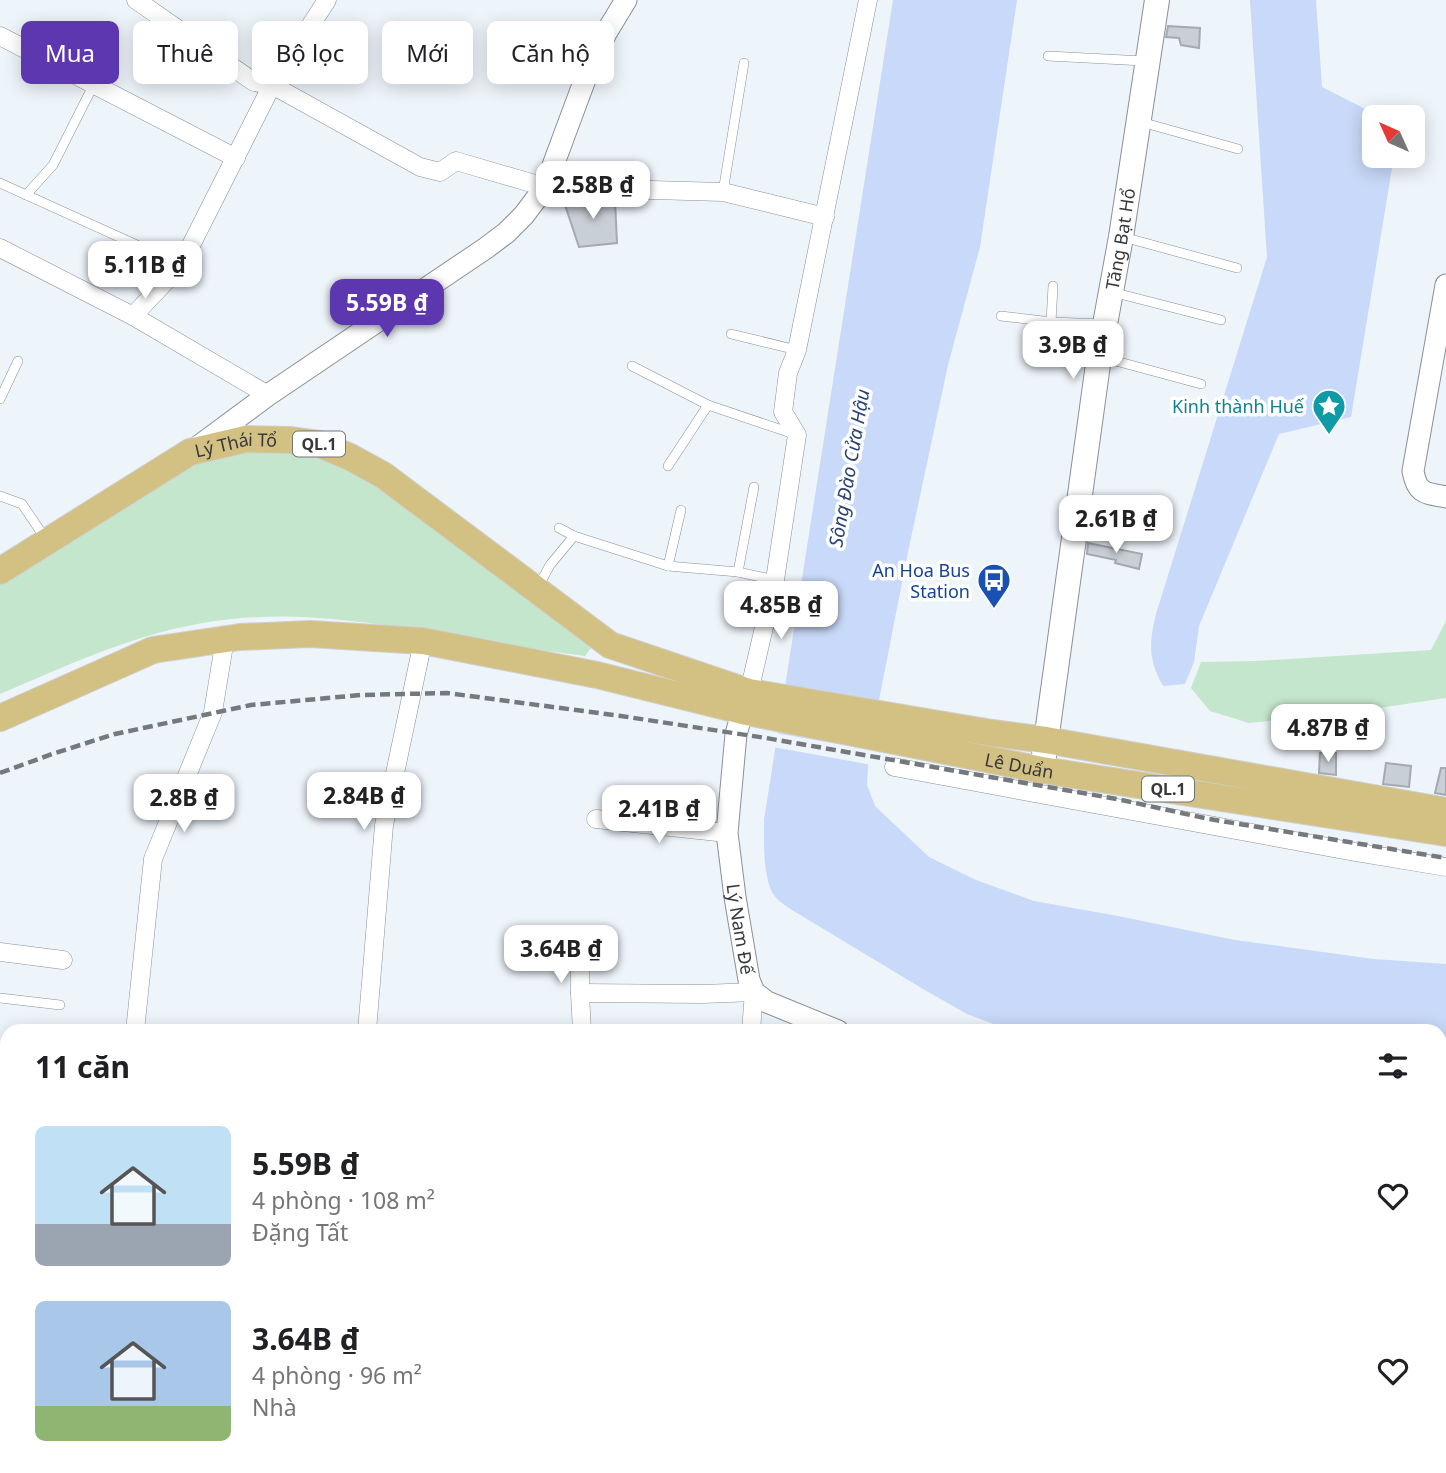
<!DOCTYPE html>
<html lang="vi">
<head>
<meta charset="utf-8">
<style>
	body { margin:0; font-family:"Noto Sans",sans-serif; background:#f2f2f2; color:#202124; height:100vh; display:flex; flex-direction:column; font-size:26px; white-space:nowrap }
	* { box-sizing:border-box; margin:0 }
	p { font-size:23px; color:#757577 }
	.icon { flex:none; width:38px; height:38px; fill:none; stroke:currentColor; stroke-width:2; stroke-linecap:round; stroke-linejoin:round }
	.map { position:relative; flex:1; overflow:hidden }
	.drawer { position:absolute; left:0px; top:1024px; width:1447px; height:450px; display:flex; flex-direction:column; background:#fff; border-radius:21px 21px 0 0; box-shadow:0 4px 18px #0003 }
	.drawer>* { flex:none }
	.guide { position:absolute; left:21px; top:21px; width:700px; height:63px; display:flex; gap:14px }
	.needle { width:46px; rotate:315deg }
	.buttons { position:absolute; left:1362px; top:105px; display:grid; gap:14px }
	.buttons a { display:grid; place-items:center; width:63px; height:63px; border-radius:10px; background:#fff; box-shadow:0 4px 18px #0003; font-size:35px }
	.price { position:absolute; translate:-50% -60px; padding:0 16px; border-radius:14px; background:#fff; color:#222; font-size:23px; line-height:46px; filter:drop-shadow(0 2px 4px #0008) }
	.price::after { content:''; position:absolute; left:50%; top:42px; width:21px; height:16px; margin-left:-10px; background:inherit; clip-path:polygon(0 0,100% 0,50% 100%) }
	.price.selected { background:#5c37af; color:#fff }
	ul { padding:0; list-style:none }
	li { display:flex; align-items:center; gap:21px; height:175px; padding:0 35px }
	li span { display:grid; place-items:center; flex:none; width:196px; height:140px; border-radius:10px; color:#555 }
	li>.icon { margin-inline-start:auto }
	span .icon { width:84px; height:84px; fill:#fffc; stroke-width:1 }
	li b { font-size:30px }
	h2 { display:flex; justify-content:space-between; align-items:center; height:84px; padding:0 35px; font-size:30px }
	.chip { padding:0 24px; border-radius:10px; background:#fff; box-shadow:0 4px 18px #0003; font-size:24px; line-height:63px }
	.chip.selected { background:#5c37af; color:#fff }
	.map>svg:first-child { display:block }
</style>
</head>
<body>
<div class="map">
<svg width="1446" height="1473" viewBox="0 0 1446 1473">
	<rect width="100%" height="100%" fill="#edf4fa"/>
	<!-- green -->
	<g fill="#c4e6cc">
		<path d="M240,452c24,0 47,0 71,5 23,5 44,17 65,29l213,154 2,8 -6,8c-55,-7 -109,-16 -163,-25 -63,-10 -126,-19 -190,-12 -83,8 -157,43 -232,75v-114l184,-112 26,-10z"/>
		<polygon points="1446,621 1446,698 1338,714 1249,723 1210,711 1191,688 1201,662 1257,661 1431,650"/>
	</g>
	<!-- water -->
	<g fill="#c8d9f9">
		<path d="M893,0h124l-37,247 -32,118 -40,187 -39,199 -2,34 8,21 54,51 47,23 58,21 84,15 117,24 139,19 72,5v137h-6v-70h-428l-45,-17 -44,-25 -131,-79c-8,-5 -17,-11 -21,-20 -8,-19 -7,-49 -7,-70z"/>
		<path d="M1250,0h66l6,87 59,30h-7v39h20l-43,261 -72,17 -80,192 -5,36 -9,22 -22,2c-15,-27 -14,-42 -7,-72l111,-357z"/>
	</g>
	<!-- pier -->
	<polygon fill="#edf4fa" points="775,733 873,750 872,765 773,747"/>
	<!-- building -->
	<g fill="#c8cfd5" stroke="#a4aaaf" stroke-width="2">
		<polygon points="1168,26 1200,28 1199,48 1181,45 1179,38 1166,37"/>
		<polygon points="563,199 615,200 617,243 579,247"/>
		<polygon points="1088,543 1142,554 1139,569 1115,563 1116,560 1087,554"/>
		<polygon points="1320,753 1336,753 1336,775 1319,773"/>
		<polygon points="1386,763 1411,766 1409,787 1383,784"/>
		<polygon points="1441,768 1446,768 1446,795 1435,793"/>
	</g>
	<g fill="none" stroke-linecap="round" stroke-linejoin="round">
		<defs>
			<g id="service">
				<polyline points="1048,56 1144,61"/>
				<polyline points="1141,122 1238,149"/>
				<polyline points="0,183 181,265"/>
				<polyline points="723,192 744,63"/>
				<polyline points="26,195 53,165 94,84"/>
				<polyline points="1123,237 1237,268"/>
				<polyline points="1112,292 1221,320"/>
				<polyline points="1001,316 1051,322 1104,324"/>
				<polyline points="1051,322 1053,286"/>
				<polyline points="731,334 797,350"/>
				<polyline points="1101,357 1201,384"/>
				<polyline points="632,366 708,405 794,434"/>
				<polyline points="0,399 18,361"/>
				<polyline points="668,466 708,405"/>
				<polyline points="0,496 22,504 45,538"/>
				<polyline points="559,528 574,536 668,566 738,572 775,580"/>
				<polyline points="668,566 681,510"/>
				<polyline points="738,572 754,487"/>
				<polyline points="537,589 550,565 574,536"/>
				<polyline points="0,998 60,1005"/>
			</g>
			<g id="minor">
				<polyline points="136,0 254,82 272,85 420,167 440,172 456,161 545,187 723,192 825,217"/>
				<polyline points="0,36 236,158"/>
				<polyline points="0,248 133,316 268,395"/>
				<polyline points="133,316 181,265 272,85 327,0"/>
				<polyline points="749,692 775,580 797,435 783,412 788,373 797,350 868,0"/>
				<polyline points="894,767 1355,852 1446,867"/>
				<polyline points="596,819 727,833"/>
				<polyline points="580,939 580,993 582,1031"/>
				<polyline points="0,952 63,960"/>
				<polyline points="580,993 703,994 754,992 751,1031"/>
				<polyline points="135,1031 153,859 213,712 225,639"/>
				<polyline points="367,1031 384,825 423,641"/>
				<polyline points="0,1112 7,1112"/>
				<polyline points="0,1315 7,1314"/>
				<polyline points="945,1466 952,1473"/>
				<polyline points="1245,1466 1259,1473"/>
				<polyline points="15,1473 18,1466"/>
				<polyline points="181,1473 185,1466"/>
				<polyline points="695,1473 697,1466"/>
				<polyline points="1118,1473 1121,1466"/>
			</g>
			<g id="tertiary">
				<path d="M1446,285l-33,186c4,23 12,22 33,26"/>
				<polyline points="195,449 268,395 486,248 506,233 524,215 545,187 587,74 606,33 626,0"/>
				<path id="s1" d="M747,696l-11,38 -9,99 8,64 14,83 5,12 13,10 71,29"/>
				<polyline points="1440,1129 1446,1130"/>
			</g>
			<g id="secondary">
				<path id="s2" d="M1042,770l57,-413 22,-120 36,-237"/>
			</g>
			<g id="primary">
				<path id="s3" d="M0,571l190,-119 56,-13 43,1 30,4 31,13 33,18 227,170 139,47 243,41 54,7 400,71"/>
				<path id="s4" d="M0,718l153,-68 87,-13 70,-3 113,7 174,34 145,36 300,59 404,63"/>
			</g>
		</defs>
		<!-- service casing -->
		<use href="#service" stroke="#8a9096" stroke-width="10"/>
		<!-- minor casing -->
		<use href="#minor" stroke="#8a9096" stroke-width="19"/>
		<!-- tertiary casing -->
		<use href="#tertiary" stroke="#8a9096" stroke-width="23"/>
		<!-- secondary casing -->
		<use href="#secondary" stroke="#8a9096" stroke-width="26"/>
		<!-- primary casing -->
		<use href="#primary" stroke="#cfcfd0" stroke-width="28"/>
		<!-- service -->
		<use href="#service" stroke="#fff" stroke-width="9"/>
		<!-- minor -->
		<use href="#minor" stroke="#fff" stroke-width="18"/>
		<!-- tertiary -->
		<use href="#tertiary" stroke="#fff" stroke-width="21"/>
		<!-- secondary -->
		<use href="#secondary" stroke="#fff" stroke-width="24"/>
		<!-- primary -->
		<use href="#primary" stroke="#d3c183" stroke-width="26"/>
		<!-- rail -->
		<polyline stroke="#75797d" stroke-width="4.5" stroke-dasharray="10 5" stroke-linecap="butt" points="0,773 55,753 115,734 251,705 361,695 447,693 621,716 766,738 1117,799 1209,819 1446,858"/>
	</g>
	<!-- icons -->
	<defs>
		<symbol id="sight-pin" viewBox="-11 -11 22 30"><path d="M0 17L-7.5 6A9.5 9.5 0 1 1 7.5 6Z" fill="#0f9aa8" stroke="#fff"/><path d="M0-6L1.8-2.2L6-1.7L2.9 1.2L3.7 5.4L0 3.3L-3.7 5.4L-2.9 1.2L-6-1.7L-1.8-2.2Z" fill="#fff"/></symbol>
		<symbol id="bus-pin" viewBox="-11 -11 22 30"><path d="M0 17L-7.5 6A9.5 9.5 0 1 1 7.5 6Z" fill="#1a4fb4" stroke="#fff"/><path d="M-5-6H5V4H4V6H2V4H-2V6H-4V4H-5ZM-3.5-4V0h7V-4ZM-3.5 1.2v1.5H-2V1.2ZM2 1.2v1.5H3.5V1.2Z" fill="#fff"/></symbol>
	</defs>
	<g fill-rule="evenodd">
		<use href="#sight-pin" x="1310" y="387" width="38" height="52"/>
		<use href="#bus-pin" x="975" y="561" width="38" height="52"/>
	</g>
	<g text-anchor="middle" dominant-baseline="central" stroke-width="7" stroke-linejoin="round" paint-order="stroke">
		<!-- shield labels -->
		<g fill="#fff" stroke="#727475" stroke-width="2">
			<rect x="293" y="431.5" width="52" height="25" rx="5"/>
			<rect x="1142" y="776.5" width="52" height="25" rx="5"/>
		</g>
		<g font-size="16" font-weight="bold" fill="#36383a">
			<text x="319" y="444">QL.1</text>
			<text x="1168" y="789">QL.1</text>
		</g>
		<!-- street labels -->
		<g font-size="18" fill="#36383a" stroke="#fff">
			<text stroke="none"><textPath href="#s2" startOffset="537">Tăng Bạt Hổ</textPath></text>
			<text stroke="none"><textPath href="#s3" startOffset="271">Lý Thái Tổ</textPath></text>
			<text stroke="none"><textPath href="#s4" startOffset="1048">Lê Duẩn</textPath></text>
			<text stroke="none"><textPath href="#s1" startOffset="236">Lý Nam Đế</textPath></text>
		</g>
		<!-- culture labels -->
		<g font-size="18" fill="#0d838f" stroke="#fff" text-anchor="end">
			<text x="1304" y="406">Kinh thành Huế</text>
		</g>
		<!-- transit labels -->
		<g font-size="18" fill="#164399" stroke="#fff" text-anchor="end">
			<text x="970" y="570">An Hoa Bus<tspan x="970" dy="21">Station</tspan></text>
		</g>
		<!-- water labels -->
		<g font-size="19" font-style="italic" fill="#294374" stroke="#fff">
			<text transform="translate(849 468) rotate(-80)">Sông Đào Cửa Hậu</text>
		</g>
	</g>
</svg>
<div class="buttons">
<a><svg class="needle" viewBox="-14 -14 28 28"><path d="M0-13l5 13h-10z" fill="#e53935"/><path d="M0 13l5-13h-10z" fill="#757577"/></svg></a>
</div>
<b class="price" style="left:593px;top:221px">2.58B ₫</b>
<b class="price" style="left:145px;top:301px">5.11B ₫</b>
<b class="price selected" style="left:387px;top:339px">5.59B ₫</b>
<b class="price" style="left:1073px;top:381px">3.9B ₫</b>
<b class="price" style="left:1116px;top:555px">2.61B ₫</b>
<b class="price" style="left:781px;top:641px">4.85B ₫</b>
<b class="price" style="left:1328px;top:764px">4.87B ₫</b>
<b class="price" style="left:364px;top:832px">2.84B ₫</b>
<b class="price" style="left:184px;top:834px">2.8B ₫</b>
<b class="price" style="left:659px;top:845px">2.41B ₫</b>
<b class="price" style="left:561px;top:985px">3.64B ₫</b>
<div class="guide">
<a class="chip selected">Mua</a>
<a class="chip">Thuê</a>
<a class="chip">Bộ lọc</a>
<a class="chip">Mới</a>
<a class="chip">Căn hộ</a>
</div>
<section class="drawer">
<h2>11 căn<svg class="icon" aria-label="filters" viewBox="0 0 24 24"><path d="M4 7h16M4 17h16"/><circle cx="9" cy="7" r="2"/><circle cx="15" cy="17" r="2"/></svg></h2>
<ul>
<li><span style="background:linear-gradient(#bfe0f5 70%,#9aa5b1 0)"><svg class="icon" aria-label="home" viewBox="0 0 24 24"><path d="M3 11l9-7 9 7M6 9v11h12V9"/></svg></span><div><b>5.59B ₫</b><p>4 phòng · 108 m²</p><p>Đặng Tất</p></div><svg class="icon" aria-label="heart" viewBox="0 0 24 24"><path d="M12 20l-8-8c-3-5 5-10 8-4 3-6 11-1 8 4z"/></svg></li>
<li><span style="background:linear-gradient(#a9c7e8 75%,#8fb573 0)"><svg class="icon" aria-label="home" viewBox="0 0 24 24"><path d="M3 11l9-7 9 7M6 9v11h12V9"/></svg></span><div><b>3.64B ₫</b><p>4 phòng · 96 m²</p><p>Nhà</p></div><svg class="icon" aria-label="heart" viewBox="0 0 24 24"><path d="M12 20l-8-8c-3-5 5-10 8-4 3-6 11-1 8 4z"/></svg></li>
</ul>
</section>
</div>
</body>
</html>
